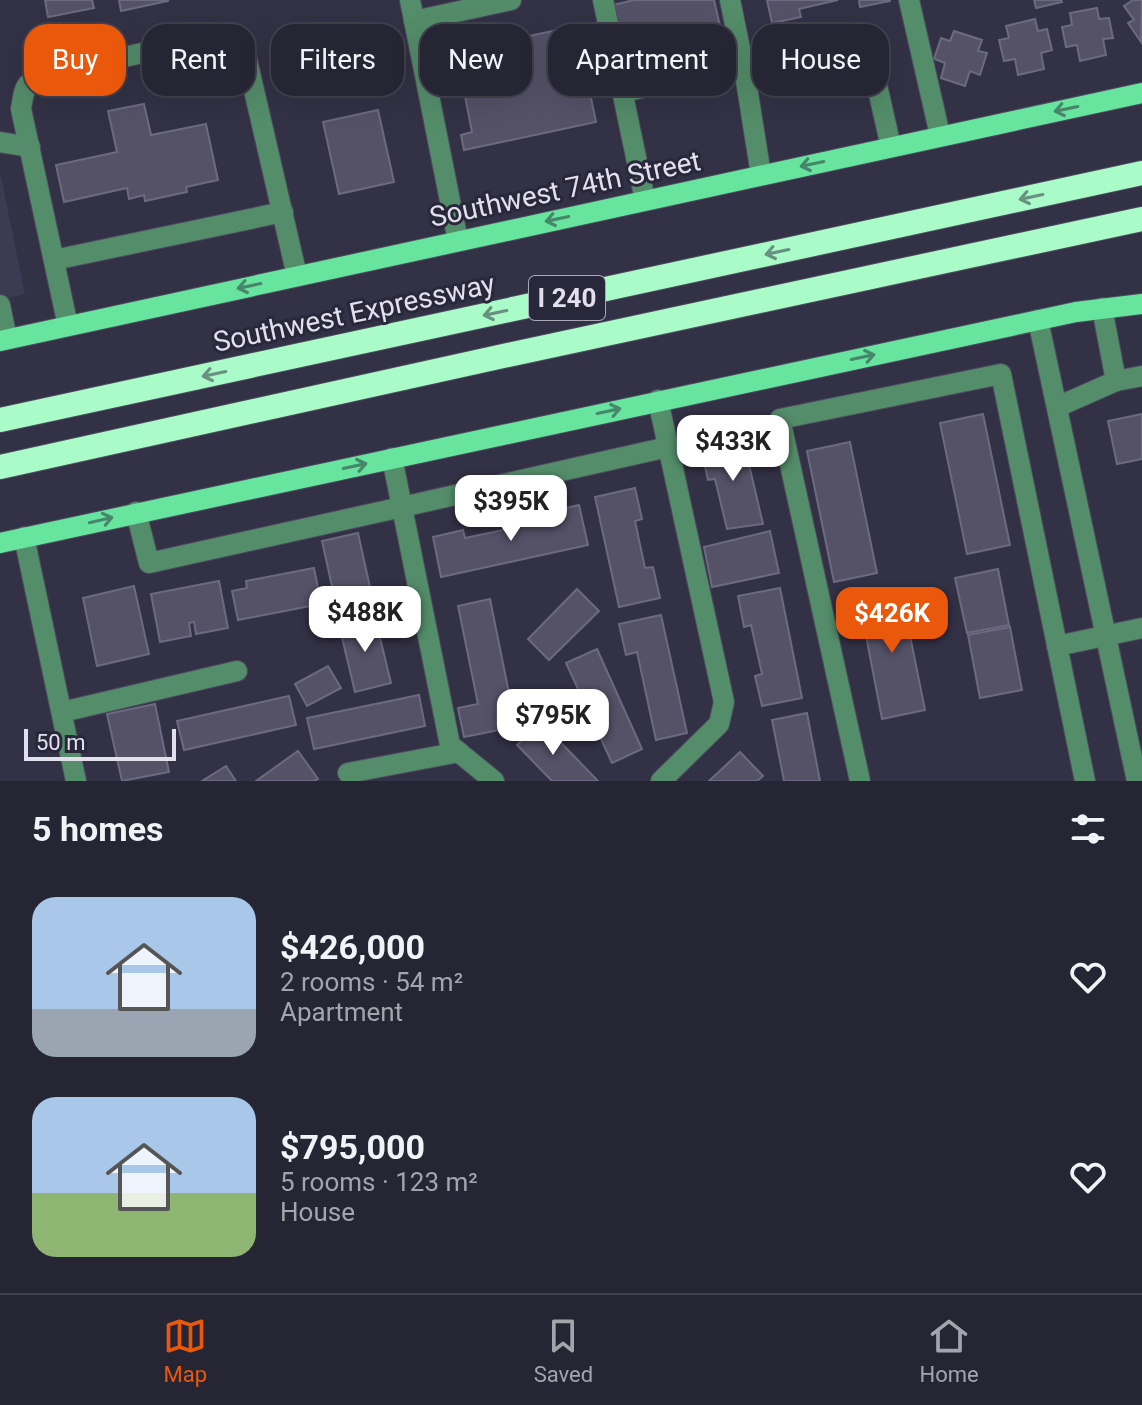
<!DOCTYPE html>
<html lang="en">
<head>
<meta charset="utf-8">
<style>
	body { margin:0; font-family:Roboto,sans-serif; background:#2e2d3c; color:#f1f3f6; height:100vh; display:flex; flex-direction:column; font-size:30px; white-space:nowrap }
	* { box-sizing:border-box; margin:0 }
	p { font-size:26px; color:#a4a5ac }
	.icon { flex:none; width:44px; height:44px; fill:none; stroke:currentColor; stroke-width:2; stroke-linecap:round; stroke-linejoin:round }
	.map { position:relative; height:781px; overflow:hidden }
	.drawer { display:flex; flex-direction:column; background:#262534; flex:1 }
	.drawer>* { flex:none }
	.banner { position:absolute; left:24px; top:24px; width:1094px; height:72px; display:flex; gap:16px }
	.scale { position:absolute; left:24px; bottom:20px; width:152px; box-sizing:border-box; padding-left:8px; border:4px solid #e2e0ed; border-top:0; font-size:22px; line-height:28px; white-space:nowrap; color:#e2e0ed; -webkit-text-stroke:6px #29273a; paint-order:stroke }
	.price { position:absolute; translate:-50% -68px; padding:0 18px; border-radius:16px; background:#fff; color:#222; font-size:26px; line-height:52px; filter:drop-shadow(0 2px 4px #0008) }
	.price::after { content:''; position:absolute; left:50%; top:48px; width:24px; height:18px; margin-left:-12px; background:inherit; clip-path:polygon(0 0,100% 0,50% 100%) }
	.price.current { background:#ea580c; color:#fff }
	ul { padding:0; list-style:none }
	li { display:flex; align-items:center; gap:24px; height:200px; padding:0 32px }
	li span { display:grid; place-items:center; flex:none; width:224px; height:160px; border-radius:24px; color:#555 }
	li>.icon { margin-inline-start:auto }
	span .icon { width:96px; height:96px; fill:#fffc; stroke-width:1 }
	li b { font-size:34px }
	h2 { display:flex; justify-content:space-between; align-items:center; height:96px; padding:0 32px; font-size:34px }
	.chip { padding:0 28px; border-radius:24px; background:#262534; box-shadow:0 8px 32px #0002,0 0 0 2px #42424f; font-size:28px; line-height:72px }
	.chip.current { background:#ea580c; color:#fff }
	.tab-bar { display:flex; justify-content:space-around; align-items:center; height:112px; border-top:2px solid #42424f; background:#262534; font-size:22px; color:#a4a5ac }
	.tab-bar a { display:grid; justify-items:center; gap:4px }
	.tab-bar .current { color:#ea580c }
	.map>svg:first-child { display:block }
</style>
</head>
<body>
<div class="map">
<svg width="1142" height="781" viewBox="0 0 1142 781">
	<rect width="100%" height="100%" fill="#333145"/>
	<!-- built -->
	<polygon fill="#3d3a54" points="0,172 25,294 0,300"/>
	<!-- building -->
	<g fill="#555268" stroke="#6c6a81" stroke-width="2">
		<polygon points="45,0 92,0 94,8 48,17"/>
		<polygon points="119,0 168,0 168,1 121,11"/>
		<polygon points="634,0 714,0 721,30 672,41 675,54 650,60 650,65 628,70 613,5"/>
		<polygon points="767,0 838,0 799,9 801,17 772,23"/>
		<polygon points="859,0 890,0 890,1 860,7"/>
		<polygon points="1034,0 1061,0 1062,2 1036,8"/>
		<polygon points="1133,0 1142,0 1141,42 1128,23 1134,20 1124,6"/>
		<polygon points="1097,8 1099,19 1109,18 1113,38 1103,39 1106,55 1080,61 1077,45 1066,47 1062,27 1072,25 1070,13"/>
		<polygon points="1035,19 1038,31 1047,29 1052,50 1041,53 1044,69 1018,75 1015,59 1004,61 999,40 1009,38 1006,26"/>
		<polygon points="576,26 596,122 464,150 461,135 472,132 464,91 452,94 444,54"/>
		<polygon points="954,31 982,40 978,51 987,53 980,75 970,71 965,86 941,78 945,63 934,59 941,38 950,41"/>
		<polygon points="144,104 151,135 206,124 218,180 186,187 187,192 145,201 144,195 129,199 127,188 64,202 56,165 117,152 108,111"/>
		<polygon points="378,110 394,182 339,194 323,122"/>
		<polygon points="983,414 1010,545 967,554 940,423"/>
		<polygon points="1142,414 1142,459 1117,464 1108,421"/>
		<polygon points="743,439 763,524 727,529 715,479 708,480 701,449"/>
		<polygon points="850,442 877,573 834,582 807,451"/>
		<polygon points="635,488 642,519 635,521 645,568 653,567 660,598 619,607 595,497"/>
		<polygon points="579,505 588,545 441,577 433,537 463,530 465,538 551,520 549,512"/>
		<polygon points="770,531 779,573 712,587 704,547"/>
		<polygon points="358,533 373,601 337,609 322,541"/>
		<polygon points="314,568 321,604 238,620 232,591 247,588 246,581"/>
		<polygon points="998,569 1009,625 967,633 955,578"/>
		<polygon points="219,581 228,628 196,634 194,622 189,623 191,636 160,642 151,594"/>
		<polygon points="134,586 149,654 97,666 83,598"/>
		<polygon points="780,588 802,698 762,706 755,676 762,674 751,625 744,627 738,596"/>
		<polygon points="577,589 599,611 549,660 528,639"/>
		<polygon points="901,591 925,710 882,719 859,599"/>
		<polygon points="490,599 510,698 547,690 553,719 464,737 458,708 478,704 458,606"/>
		<polygon points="661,615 687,733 656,740 637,652 626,655 619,624"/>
		<polygon points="375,617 391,683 355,692 339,625"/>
		<polygon points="1010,627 1022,690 980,698 968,635"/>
		<polygon points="597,649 642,749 612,763 566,663"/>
		<polygon points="328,666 341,688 307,706 295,684"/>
		<polygon points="419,695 425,726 314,749 307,718"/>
		<polygon points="289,696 296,725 184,750 177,721"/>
		<polygon points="155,704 169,772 122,781 107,714"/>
		<polygon points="807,713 820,781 784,781 772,720"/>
		<polygon points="541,722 598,781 552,781 517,745"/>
		<polygon points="298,751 318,779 314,781 256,781"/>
		<polygon points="740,752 763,776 757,781 709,781"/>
		<polygon points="226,766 236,781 202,781"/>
	</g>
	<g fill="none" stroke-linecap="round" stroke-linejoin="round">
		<defs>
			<g id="minor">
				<polyline points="410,0 458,241"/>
				<polyline points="603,0 645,200"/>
				<polyline points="730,0 744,68 761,175"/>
				<polyline points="909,0 940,135"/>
				<polyline points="414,21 511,0"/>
				<polyline points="622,92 859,44 869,50 891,147"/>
				<polyline points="0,142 30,147"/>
				<polyline points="54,260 283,212"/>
				<polyline points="0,305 7,339"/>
				<polyline points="1102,308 1116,381 1142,376"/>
				<polyline points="1038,320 1137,781"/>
				<path d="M68,326l-47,-217c4,-24 3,-27 27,-35l184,-41 10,11 5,16 50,216"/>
				<polyline points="658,400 724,702 719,724 661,781"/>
				<polyline points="1057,407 1116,381"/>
				<polyline points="136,512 149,563 402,507 392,458"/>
				<polyline points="24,537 76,781"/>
				<polyline points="1057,646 1142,628"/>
				<polyline points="62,712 237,671"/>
				<polyline points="348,773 459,752"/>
				<polyline points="494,781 450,745 402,507 668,447"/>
				<polyline points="860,781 780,419 1001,374 1085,781"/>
			</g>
			<g id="major">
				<polyline points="0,341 1142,93"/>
				<polyline points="0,543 1076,312 1142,304"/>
			</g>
			<g id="highway">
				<polyline points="0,420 1142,173"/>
				<polyline points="0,467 508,355 1142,219"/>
			</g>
		</defs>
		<!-- minor casing -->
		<use href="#minor" stroke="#4f4d60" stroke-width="22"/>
		<!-- major casing -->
		<use href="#major" stroke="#4f4d60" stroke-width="22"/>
		<!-- highway casing -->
		<use href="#highway" stroke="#4f4d60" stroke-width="26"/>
		<!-- minor -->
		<use href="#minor" stroke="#548d6a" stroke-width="20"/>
		<!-- major -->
		<use href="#major" stroke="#67e59e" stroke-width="20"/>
		<!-- highway -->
		<use href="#highway" stroke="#a9fbc8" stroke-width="24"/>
	</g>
	<!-- one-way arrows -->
	<defs><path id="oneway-shaft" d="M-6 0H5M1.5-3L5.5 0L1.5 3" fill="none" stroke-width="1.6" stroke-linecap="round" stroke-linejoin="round" transform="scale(2)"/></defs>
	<g stroke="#48866c">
		<use href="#oneway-shaft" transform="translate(1066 109) rotate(168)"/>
		<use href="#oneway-shaft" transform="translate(812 164) rotate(168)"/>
		<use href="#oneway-shaft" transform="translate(557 219) rotate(168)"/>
		<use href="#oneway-shaft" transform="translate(249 286) rotate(168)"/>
		<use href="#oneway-shaft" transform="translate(863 357) rotate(-12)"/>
		<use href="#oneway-shaft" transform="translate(609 411) rotate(-12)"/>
		<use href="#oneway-shaft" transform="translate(355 466) rotate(-12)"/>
		<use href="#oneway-shaft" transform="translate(101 520) rotate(-13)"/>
	</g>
	<g stroke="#699181">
		<use href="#oneway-shaft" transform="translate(1031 197) rotate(168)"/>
		<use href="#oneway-shaft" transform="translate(777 252) rotate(168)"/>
		<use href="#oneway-shaft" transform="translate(495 313) rotate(168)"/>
		<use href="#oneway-shaft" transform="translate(214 374) rotate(168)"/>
	</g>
	<g text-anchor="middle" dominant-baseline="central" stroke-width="6" stroke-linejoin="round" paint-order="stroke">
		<!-- shield labels -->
		<rect fill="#29273a" stroke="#aaa8b7" stroke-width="2" x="529" y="276" width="76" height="44" rx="6"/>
		<g font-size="26" font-weight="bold" fill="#e2e0ed">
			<text x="567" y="298">I 240</text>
		</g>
		<!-- street labels -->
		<g font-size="28" fill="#e2e0ed" stroke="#29273a">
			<text transform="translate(565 189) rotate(-12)">Southwest 74th Street</text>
			<text transform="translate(354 313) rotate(-12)">Southwest Expressway</text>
		</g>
	</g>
</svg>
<div class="scale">50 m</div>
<b class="price" style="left:733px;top:483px">$433K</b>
<b class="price" style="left:511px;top:543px">$395K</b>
<b class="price" style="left:365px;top:654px">$488K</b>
<b class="price current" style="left:892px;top:655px">$426K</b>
<b class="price" style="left:553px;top:757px">$795K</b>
<div class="banner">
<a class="chip current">Buy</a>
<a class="chip">Rent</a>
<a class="chip">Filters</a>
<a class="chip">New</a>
<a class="chip">Apartment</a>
<a class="chip">House</a>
</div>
</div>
<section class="drawer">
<h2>5 homes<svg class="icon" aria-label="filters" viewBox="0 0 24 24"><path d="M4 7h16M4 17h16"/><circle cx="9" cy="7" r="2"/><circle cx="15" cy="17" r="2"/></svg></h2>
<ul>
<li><span style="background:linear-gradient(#a9c7e8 70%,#9aa5b1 0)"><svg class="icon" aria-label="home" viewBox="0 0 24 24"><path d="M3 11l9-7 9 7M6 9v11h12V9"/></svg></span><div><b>$426,000</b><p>2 rooms · 54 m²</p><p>Apartment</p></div><svg class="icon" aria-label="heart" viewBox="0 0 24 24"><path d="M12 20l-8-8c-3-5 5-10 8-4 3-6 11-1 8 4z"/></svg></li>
<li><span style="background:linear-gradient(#a9c7e8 60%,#8fb573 0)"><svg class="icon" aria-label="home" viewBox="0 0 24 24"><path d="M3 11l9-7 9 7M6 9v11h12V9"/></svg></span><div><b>$795,000</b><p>5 rooms · 123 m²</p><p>House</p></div><svg class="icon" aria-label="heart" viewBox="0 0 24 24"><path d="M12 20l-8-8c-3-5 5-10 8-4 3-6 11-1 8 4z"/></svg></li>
</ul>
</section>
<nav class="tab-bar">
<a class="current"><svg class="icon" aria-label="map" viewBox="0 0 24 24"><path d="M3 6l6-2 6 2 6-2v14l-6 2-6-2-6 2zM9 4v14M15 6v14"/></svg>Map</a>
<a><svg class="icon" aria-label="saved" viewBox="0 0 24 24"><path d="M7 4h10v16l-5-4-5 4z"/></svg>Saved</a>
<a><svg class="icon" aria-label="home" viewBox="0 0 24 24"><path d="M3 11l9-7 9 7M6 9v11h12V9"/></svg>Home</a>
</nav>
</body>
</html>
